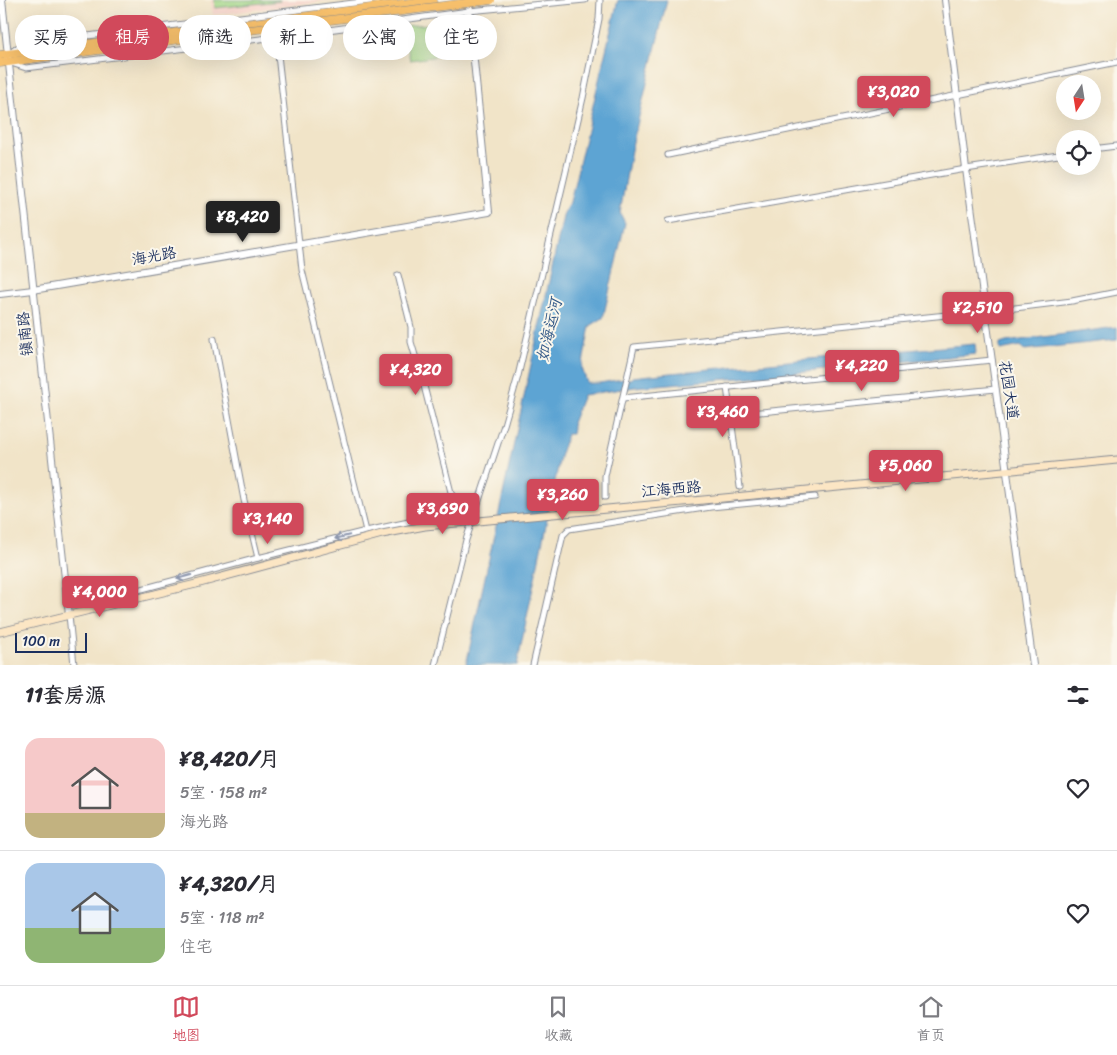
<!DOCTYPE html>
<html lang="zh">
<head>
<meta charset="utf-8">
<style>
	body { margin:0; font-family:Sriracha,"LXGW WenKai TC",sans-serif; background:#f2f2f3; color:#2b2b33; height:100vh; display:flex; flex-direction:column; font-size:19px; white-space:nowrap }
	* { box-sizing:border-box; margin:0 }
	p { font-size:16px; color:#7c7c81 }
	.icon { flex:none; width:28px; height:28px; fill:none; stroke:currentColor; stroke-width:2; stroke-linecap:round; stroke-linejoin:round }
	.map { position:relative; height:665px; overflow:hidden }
	.panel { display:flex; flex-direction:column; background:#fff; flex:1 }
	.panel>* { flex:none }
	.banner { position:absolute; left:15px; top:15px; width:500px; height:45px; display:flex; gap:10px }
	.needle { width:32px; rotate:192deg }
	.controls { position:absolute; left:1056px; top:75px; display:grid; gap:10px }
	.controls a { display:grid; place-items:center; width:45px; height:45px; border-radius:50%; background:#fff; box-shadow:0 5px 20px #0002; font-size:25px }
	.scale { position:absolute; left:15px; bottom:12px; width:72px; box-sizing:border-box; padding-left:5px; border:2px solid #1b2f5e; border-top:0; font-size:14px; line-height:18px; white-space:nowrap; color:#1b2f5e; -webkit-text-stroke:4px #fbf7ec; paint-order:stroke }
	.price { position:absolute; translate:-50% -42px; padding:0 11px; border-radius:5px; background:#d1495b; color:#fff; font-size:16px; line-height:32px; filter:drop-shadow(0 1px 2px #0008) }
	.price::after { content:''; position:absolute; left:50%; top:30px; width:15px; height:11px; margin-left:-8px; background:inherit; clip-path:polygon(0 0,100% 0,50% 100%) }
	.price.selected { background:#222; color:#fff }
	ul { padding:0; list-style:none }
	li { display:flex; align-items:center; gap:15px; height:125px; padding:0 25px }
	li+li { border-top:1px solid #e1e1e2 }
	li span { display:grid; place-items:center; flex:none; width:140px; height:100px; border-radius:15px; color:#555 }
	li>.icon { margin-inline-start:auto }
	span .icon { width:60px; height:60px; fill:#fffc; stroke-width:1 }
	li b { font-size:21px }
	h2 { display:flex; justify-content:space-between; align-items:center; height:60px; padding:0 25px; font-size:21px }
	.tag { padding:0 18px; border-radius:22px; background:#fff; box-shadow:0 5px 20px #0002; font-size:18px; line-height:45px }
	.tag.selected { background:#d1495b; color:#fff }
	.dock { display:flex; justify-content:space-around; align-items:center; height:70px; border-top:1px solid #e1e1e2; background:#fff; font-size:14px; color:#7c7c81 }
	.dock a { display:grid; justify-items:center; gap:2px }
	.dock .selected { color:#d1495b }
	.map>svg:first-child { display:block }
</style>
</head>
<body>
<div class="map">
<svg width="1117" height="665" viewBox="0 0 1117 665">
	<rect width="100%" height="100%" fill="#fbf7ec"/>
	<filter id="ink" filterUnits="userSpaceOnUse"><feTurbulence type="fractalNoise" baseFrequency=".02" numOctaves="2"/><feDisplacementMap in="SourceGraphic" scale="10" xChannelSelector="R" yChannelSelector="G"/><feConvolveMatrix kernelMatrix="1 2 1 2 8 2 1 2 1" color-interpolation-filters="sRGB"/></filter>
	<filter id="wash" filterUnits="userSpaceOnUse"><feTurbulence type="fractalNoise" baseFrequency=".0096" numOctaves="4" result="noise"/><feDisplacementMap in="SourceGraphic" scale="20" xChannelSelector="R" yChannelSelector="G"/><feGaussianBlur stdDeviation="1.12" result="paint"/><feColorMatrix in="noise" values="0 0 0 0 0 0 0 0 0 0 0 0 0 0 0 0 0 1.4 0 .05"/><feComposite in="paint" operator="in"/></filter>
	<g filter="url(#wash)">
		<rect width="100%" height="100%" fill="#f1e4c8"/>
		<!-- built -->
		<polygon fill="#f7d1c8" points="211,0 333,0 213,15"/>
		<!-- green -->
		<g fill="#a3d787" stroke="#5f8372">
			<polygon points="214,0 280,0 280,1 215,8"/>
			<polygon points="457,22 461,53 410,60 403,26"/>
		</g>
		<!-- water -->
		<g fill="#5da4d3" stroke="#3c6a98">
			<path d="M618,0h49l-36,150 -11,63 5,10 -22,95 -13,8 -8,42 5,15c15,2 29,-5 45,-4v-2l177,-18 166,-15 1,10 -190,20 -151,13 -52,8 -11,28 1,5 -1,6h-5l-7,23 -43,208h-51l98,-453 6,-10z"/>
			<polygon points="1117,327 1117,340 1024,350 1021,346 1000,350 1000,344 1006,342"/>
		</g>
	</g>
	<g filter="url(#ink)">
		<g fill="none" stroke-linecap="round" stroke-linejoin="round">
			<defs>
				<g id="minor">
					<polyline points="276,37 302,270 366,531"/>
					<polyline points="11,52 23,44 378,0"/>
					<polyline points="11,63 26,68 276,37 469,11 585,0"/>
					<polyline points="1092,149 1117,146"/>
					<polyline points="668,155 1117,62"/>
					<polyline points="668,221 966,169 1065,154"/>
					<polyline points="398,275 411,327 411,342 423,382 456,512"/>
					<polyline points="214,339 244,500 258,558"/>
					<polyline points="727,387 740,487"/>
					<polyline points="623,398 992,360"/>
					<polyline points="730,415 996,389"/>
					<polyline points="605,497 605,476 634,347 1015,308 1072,301 1117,292"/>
					<polyline points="92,606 142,589 258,558 366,531 456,512 475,511"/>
					<polyline points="70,614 69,615 74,665"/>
					<polyline points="435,665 466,540 504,425 518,376 583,98 599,19 600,0"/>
					<polyline points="533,665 563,535 569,529 711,507 815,497"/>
				</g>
				<g id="tertiary">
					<polyline points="2,0 69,615"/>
					<polyline points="945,0 966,169 1033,665"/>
					<polyline points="0,294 33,290 489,212 469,11 471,0"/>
				</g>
				<g id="secondary">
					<polyline points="693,501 1117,460"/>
					<polyline points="0,632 196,584"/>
				</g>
				<g id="primary">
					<polyline points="0,55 433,0"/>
					<polyline points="0,63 242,31"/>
				</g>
			</defs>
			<!-- minor casing -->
			<use href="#minor" stroke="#868a93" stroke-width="7"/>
			<!-- tertiary casing -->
			<use href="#tertiary" stroke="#868a93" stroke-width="8"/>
			<!-- secondary casing -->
			<use href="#secondary" stroke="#868a93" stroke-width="9"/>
			<!-- primary casing -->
			<use href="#primary" stroke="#868a93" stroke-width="9"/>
			<!-- minor -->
			<use href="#minor" stroke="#fff" stroke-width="5"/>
			<!-- tertiary -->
			<use href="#tertiary" stroke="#fff" stroke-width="6"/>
			<!-- secondary -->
			<use href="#secondary" stroke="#fce6c4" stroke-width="7"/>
			<!-- primary -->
			<use href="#primary" stroke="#f7c06c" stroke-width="8"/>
			<defs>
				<polyline id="secondary-bridge" points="196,584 382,534 425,526 693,501"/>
				<polyline id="primary-bridge" points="242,31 491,0"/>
			</defs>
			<!-- secondary-bridge casing -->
			<use href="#secondary-bridge" stroke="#868a93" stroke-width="9" stroke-linecap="butt"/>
			<!-- primary-bridge casing -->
			<use href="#primary-bridge" stroke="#868a93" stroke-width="9" stroke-linecap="butt"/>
			<!-- secondary-bridge -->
			<use href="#secondary-bridge" stroke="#fce6c4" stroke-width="7"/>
			<!-- primary-bridge -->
			<use href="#primary-bridge" stroke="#f7c06c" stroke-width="8"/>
		</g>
		<!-- one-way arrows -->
		<defs><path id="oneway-shaft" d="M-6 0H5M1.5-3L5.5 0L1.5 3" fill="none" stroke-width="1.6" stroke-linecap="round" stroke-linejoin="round" transform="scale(1.25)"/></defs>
		<g stroke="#8d97ae">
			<use href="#oneway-shaft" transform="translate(342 537) rotate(166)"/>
			<use href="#oneway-shaft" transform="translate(184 577) rotate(165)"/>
		</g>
	</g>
	<g text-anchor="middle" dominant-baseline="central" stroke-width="4" stroke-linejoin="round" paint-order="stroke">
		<!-- street labels -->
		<g font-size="15" fill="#1b2f5e" stroke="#fbf7ec">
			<text transform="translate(154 256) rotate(-10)">海光路</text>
			<text transform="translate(25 334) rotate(-96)">镇南路</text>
			<text transform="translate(1009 390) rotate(82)">花园大道</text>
			<text transform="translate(671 489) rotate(-5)">江海西路</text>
		</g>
		<!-- water labels -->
		<g font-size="16" font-style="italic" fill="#325887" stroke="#fbf7ec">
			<text transform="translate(549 330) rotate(-77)">如海运河</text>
		</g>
	</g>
</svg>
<div class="controls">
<a><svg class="needle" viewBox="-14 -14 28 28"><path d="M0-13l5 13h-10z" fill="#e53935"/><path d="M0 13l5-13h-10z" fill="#7c7c81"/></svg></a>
<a><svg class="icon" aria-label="locate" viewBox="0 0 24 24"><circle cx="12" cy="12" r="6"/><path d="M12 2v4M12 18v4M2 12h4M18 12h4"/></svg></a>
</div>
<div class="scale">100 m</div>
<b class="price" style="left:894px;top:118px">¥3,020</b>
<b class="price selected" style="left:243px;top:243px">¥8,420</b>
<b class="price" style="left:978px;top:334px">¥2,510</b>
<b class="price" style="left:862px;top:392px">¥4,220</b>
<b class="price" style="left:416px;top:396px">¥4,320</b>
<b class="price" style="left:723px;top:438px">¥3,460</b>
<b class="price" style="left:906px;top:492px">¥5,060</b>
<b class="price" style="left:563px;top:521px">¥3,260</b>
<b class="price" style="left:443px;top:535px">¥3,690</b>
<b class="price" style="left:268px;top:545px">¥3,140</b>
<b class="price" style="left:100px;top:618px">¥4,000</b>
<div class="banner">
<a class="tag">买房</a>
<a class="tag selected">租房</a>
<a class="tag">筛选</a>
<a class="tag">新上</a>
<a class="tag">公寓</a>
<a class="tag">住宅</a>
</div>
</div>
<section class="panel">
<h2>11套房源<svg class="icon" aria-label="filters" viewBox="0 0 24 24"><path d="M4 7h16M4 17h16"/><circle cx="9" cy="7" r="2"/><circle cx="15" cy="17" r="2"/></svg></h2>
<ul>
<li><span style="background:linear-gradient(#f6c9c9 75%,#c2b280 0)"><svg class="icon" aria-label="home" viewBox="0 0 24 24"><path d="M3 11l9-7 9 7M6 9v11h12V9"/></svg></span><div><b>¥8,420/月</b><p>5室 · 158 m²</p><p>海光路</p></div><svg class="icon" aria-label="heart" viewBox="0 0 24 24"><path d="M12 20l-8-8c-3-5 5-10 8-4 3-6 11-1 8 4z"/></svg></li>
<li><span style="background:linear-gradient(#a9c7e8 65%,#8fb573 0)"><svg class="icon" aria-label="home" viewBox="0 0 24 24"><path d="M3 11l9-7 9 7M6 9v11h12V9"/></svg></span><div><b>¥4,320/月</b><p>5室 · 118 m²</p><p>住宅</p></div><svg class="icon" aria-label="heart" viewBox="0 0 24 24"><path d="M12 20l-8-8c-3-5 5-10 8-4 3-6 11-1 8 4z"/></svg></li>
</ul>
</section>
<nav class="dock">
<a class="selected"><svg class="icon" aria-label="map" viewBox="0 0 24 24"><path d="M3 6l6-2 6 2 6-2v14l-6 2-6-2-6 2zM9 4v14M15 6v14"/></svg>地图</a>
<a><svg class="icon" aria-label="saved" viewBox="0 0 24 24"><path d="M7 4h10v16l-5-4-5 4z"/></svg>收藏</a>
<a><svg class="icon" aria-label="home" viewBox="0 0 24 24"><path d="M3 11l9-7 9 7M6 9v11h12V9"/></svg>首页</a>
</nav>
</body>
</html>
